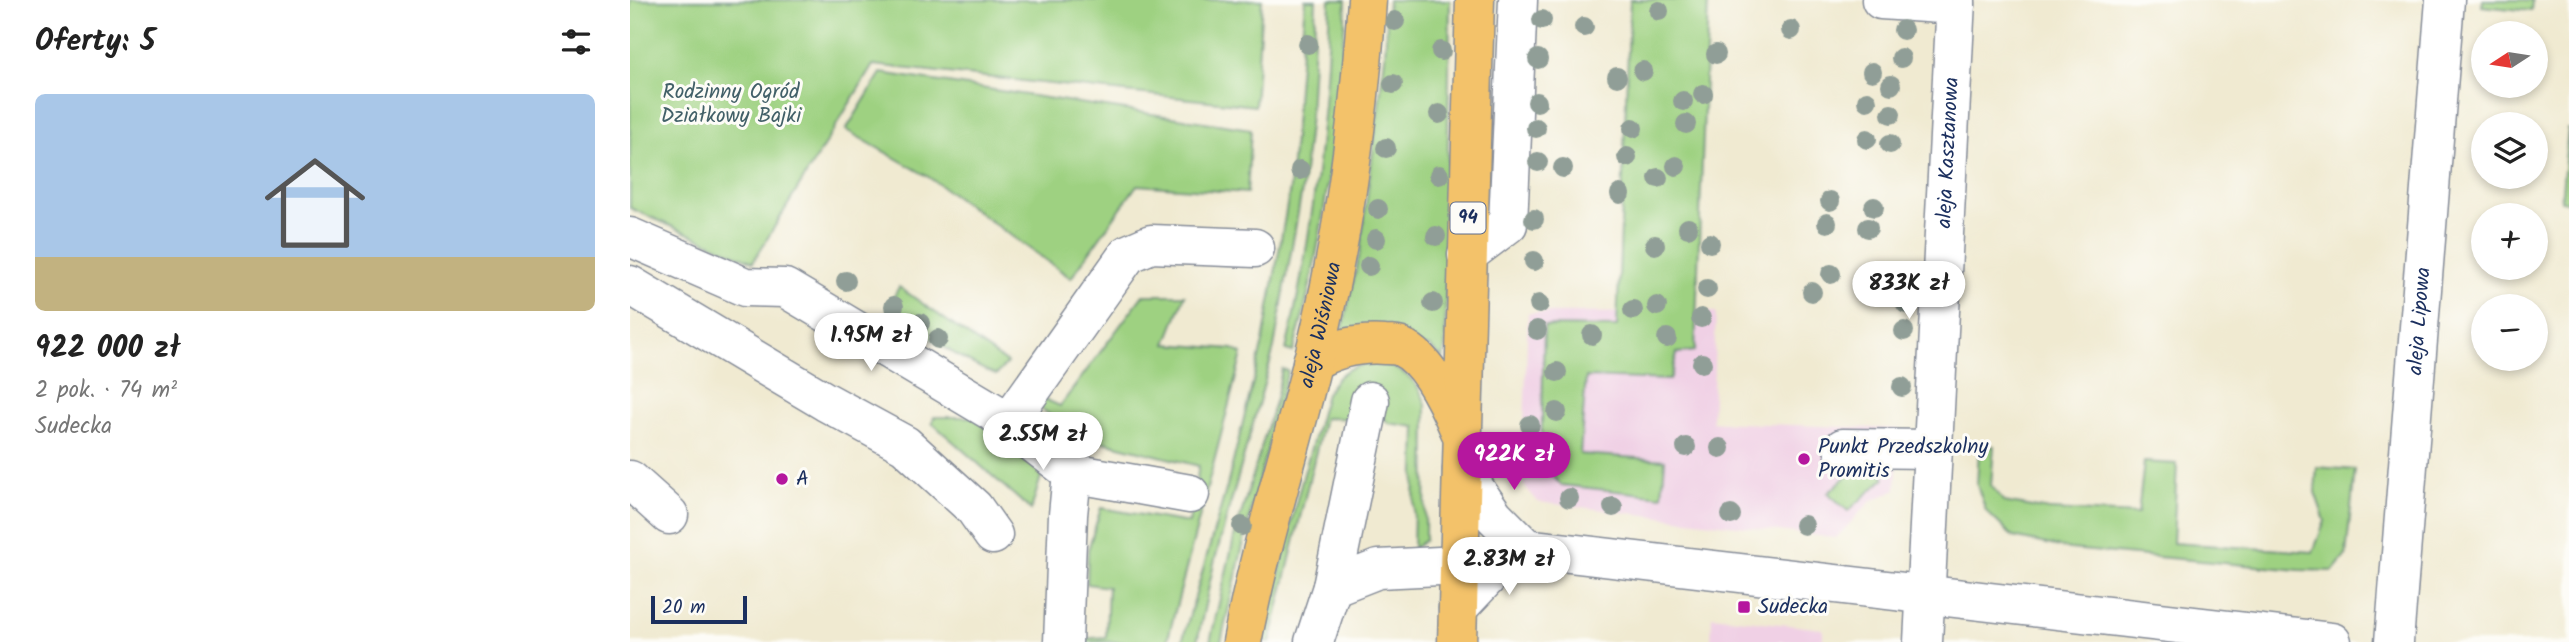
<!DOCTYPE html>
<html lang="pl">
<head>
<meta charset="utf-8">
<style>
	body { margin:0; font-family:Kalam,sans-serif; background:#f6f6f6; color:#222; height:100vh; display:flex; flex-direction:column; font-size:26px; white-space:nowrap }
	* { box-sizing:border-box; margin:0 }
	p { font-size:23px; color:#767676 }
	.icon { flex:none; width:38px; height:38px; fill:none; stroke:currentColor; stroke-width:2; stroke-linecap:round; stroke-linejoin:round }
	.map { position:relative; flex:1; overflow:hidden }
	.panel { display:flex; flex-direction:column; background:#fff; width:630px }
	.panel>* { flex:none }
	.needle { width:46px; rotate:258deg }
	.controls { position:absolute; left:1841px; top:21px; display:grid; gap:14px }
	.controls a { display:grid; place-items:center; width:77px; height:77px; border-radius:50%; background:#fff; box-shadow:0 4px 10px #0003; font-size:35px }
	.scale { position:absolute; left:21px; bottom:18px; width:96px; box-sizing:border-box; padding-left:7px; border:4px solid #1b2f5e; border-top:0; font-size:19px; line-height:24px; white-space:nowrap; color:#1b2f5e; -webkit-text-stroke:5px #fdfcf7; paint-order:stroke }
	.price { position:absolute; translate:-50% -60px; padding:0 16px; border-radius:24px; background:#fff; color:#222; font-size:23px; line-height:46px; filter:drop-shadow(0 2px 4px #0008) }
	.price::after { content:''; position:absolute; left:50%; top:42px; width:21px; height:16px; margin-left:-10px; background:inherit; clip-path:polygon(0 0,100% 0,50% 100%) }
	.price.on { background:#b5179e; color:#fff }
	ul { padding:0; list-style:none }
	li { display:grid; align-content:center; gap:14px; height:371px; padding:0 35px }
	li+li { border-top:2px solid #e0e0e0 }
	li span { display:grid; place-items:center; height:217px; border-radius:10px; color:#555 }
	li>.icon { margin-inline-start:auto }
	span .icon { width:126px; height:126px; fill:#fffc; stroke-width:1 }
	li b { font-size:30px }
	h2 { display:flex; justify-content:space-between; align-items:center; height:84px; padding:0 35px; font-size:30px }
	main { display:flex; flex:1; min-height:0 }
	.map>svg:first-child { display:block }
</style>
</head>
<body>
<main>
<section class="panel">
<h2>Oferty: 5<svg class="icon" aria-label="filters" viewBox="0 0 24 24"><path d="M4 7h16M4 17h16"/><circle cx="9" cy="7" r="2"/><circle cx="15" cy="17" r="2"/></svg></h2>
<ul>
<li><span style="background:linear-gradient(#a9c7e8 75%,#c2b280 0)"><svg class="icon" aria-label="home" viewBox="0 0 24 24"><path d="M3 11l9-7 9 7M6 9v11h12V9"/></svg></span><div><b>922 000 zł</b><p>2 pok. · 74 m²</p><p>Sudecka</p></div></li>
</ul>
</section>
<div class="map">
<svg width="1939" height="642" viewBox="0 0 1939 642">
	<rect width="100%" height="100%" fill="#fdfcf7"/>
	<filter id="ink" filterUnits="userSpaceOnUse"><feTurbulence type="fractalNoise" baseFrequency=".0143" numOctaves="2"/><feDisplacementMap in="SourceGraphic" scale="14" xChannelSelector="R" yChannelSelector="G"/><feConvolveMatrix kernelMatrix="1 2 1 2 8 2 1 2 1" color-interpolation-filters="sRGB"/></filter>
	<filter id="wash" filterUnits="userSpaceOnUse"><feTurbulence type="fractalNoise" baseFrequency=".00686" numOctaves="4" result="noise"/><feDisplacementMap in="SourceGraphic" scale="28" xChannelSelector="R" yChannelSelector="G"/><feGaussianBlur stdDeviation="1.57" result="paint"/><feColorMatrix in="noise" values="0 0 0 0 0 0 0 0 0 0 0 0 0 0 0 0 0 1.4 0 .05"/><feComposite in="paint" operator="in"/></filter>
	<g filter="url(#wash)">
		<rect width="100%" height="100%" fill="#f0ead1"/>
		<!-- built -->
		<g fill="#f0d0e5">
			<polygon points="1086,312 1082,422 1269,429 1266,490 1241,501 1206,538 908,502 892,483 898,313"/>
			<polygon points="1082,616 1193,629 1193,642 1081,642"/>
		</g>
		<!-- green -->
		<g fill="#9ed181" stroke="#5c8070" stroke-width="2">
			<polygon points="0,0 632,0 625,106 243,65 123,262 0,208"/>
			<polygon points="675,0 686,0 680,115 672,190 644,348 584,563 567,642 552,642 597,486 633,342 660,188"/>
			<path d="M700,0h16c-1,31 -5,61 -8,91 -8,88 -20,176 -45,261l-7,-2c27,-114 40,-232 44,-350z"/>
			<polygon points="758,0 820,0 815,348 813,359 800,347 712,332 730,252 755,57"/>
			<polygon points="1000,0 1078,0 1065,351 1047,353 1040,380 956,377 950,454 1035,460 1032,496 931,485 911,464 914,326 987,327"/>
			<polygon points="1853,0 1902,0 1901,11 1852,6"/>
			<polygon points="251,73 621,129 617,193 507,185 441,278 297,176 216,130"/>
			<polygon points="1938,129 1939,129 1939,202 1931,201"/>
			<path d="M269,287l108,76 -11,12c-40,-17 -73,-42 -109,-66z"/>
			<polygon points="513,295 555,295 536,344 603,349 612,354 537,642 450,642 451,639 476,637 478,587 457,584 458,550 471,508 559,523 569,466 450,436 406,405 412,398 430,406"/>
			<path d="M753,363c24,10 33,16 43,41l-1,136 -12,9 3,-122 -28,-4 -3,-4 -61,-1 -54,224h-7l34,-143 29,-105c15,-26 27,-30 57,-31z"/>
			<polygon points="652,369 658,371 622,506 591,642 580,642 604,538 647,395"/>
			<polygon points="304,417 343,417 413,470 401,510 302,423"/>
			<polygon points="1364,446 1361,485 1374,502 1419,510 1508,514 1514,462 1547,464 1543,543 1683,552 1695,521 1685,492 1687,467 1725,470 1716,555 1703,571 1669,570 1440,549 1383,537 1356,511 1347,485 1349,448"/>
			<polygon points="1236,458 1255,478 1218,511 1198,493"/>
		</g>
	</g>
	<g filter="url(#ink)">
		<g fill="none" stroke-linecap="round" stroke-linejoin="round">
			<defs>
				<g id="minor">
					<polyline points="1251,0 1326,5"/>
					<polyline points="0,237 115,287 155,288 363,412 442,473"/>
					<polyline points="837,255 878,224 888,0"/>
					<polyline points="0,285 196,402 275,445 344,508 363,535"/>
					<polyline points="740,401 702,587 748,569 830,565"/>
					<polyline points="378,423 498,254 521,244 625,248"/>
					<polyline points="1213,448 1302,449"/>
					<polyline points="832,470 864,516 896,548 1702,642"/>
					<polyline points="0,480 39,515"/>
					<polyline points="828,608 864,570 896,548"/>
					<polyline points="433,642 438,515 442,473 560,494"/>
					<polyline points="684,642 702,587"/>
					<path id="s1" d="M1293,642l33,-642"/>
					<path id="s2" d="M1764,642l51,-642"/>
				</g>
				<g id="major">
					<path d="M682,362c23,-14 46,-19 73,-17 5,0 12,0 16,2 27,12 48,58 59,84"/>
					<path id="s3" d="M612,642c20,-107 55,-210 79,-315 25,-108 39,-217 46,-327"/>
					<polyline points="827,642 845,0"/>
				</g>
			</defs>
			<!-- minor casing -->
			<use href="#minor" stroke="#868c98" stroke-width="41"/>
			<!-- major casing -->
			<use href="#major" stroke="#868c98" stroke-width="41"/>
			<!-- minor -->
			<use href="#minor" stroke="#fff" stroke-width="38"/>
			<!-- major -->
			<use href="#major" stroke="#f3c26a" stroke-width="38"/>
		</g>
		<!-- trees -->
		<g fill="#909e97">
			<circle cx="1029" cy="11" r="10"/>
			<circle cx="912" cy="20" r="10"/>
			<circle cx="765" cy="21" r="10"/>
			<circle cx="954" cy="27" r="10"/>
			<circle cx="1161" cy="30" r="10"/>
			<circle cx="1273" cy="30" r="10"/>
			<circle cx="678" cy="44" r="10"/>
			<circle cx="811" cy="51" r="10"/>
			<circle cx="1086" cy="54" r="10"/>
			<circle cx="1271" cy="58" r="10"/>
			<circle cx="908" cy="59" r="10"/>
			<circle cx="1013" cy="71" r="10"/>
			<circle cx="1242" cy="72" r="10"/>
			<circle cx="987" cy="77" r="10"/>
			<circle cx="763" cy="84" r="10"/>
			<circle cx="1261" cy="85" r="10"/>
			<circle cx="1073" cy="94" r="10"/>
			<circle cx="1053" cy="101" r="10"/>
			<circle cx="1237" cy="101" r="10"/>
			<circle cx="907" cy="102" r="10"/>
			<circle cx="809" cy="114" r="10"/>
			<circle cx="1261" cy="114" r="10"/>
			<circle cx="1056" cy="124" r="10"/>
			<circle cx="906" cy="128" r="10"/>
			<circle cx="1003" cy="128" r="10"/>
			<circle cx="1237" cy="139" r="10"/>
			<circle cx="1260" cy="144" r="10"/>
			<circle cx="756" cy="148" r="10"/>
			<circle cx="997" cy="157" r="10"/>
			<circle cx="908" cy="162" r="10"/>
			<circle cx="1046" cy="166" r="10"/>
			<circle cx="933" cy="168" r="10"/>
			<circle cx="670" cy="170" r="10"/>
			<circle cx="809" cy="175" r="10"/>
			<circle cx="1028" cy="178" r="10"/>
			<circle cx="990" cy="194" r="10"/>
			<circle cx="1200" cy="201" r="10"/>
			<circle cx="1244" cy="207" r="10"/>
			<circle cx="748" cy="209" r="10"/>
			<circle cx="904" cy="219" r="10"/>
			<circle cx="1197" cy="223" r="10"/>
			<circle cx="1058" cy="228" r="10"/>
			<circle cx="1238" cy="228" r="10"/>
			<circle cx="806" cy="236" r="10"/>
			<circle cx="746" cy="239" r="10"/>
			<circle cx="1080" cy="243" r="10"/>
			<circle cx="1025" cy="245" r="10"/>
			<circle cx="904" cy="261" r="10"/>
			<circle cx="739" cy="266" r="10"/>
			<circle cx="1201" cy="274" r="10"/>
			<circle cx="1242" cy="275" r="10"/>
			<circle cx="216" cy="281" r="10"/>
			<circle cx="1077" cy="289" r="10"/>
			<circle cx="1182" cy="292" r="10"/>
			<circle cx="803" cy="303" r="10"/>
			<circle cx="909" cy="304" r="10"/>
			<circle cx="1276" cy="304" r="10"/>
			<circle cx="264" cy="306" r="10"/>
			<circle cx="1027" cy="306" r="10"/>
			<circle cx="1003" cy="310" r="10"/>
			<circle cx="1071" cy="318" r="10"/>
			<circle cx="290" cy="323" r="10"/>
			<circle cx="907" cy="330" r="10"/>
			<circle cx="1274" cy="331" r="10"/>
			<circle cx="962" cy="335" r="10"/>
			<circle cx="1037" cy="338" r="10"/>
			<circle cx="308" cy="339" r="10"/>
			<circle cx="1072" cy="363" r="10"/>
			<circle cx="927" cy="372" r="10"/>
			<circle cx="1272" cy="387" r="10"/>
			<circle cx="927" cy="412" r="10"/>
			<circle cx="900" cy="425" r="10"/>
			<circle cx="1056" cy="447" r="10"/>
			<circle cx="1090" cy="448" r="10"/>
			<circle cx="900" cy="456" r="10"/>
			<circle cx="939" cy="498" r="10"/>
			<circle cx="983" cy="507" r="10"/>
			<circle cx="1101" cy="515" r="10"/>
			<circle cx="1174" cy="525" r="10"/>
			<circle cx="612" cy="526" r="10"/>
		</g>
	</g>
	<!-- markers -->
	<g fill="#b5179e" stroke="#fdfcf7" stroke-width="2.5">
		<circle cx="1174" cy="459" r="7"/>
		<circle cx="152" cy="479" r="7"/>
		<rect x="1107" y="600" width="14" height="14" rx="3.5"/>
	</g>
	<g text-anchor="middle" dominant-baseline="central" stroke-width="6" stroke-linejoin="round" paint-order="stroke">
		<!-- shield labels -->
		<rect fill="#fdfcf7" stroke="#5f6c8c" stroke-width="2" x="820.5" y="202.5" width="35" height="31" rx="5"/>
		<g font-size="19" font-weight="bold" fill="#1b2f5e">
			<text x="838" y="218">94</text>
		</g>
		<!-- park labels -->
		<g font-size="21" fill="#426068" stroke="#fdfcf7">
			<text x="101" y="92">Rodzinny Ogród<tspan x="101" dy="24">Działkowy Bajki</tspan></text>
		</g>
		<!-- street labels -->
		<g font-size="21" fill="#1b2f5e" stroke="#fdfcf7">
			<text stroke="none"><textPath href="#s1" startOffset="490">aleja Kasztanowa</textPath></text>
			<text stroke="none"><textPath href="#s2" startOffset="322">aleja Lipowa</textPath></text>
			<text stroke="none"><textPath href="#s3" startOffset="327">aleja Wiśniowa</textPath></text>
		</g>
		<!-- poi labels -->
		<g font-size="21" fill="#1b2f5e" stroke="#fdfcf7" text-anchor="start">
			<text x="1188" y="447">Punkt Przedszkolny<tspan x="1188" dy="24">Promitis</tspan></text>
			<text x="166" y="479">A</text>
			<text x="1128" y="607">Sudecka</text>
		</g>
	</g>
</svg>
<div class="controls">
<a><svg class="needle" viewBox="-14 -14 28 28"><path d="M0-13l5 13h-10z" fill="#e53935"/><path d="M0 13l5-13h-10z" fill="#767676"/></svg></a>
<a><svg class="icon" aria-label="layers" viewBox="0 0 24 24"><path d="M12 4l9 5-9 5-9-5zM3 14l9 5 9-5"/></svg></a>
<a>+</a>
<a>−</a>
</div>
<div class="scale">20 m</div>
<b class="price" style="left:1279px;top:321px">833K zł</b>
<b class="price" style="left:241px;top:373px">1.95M zł</b>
<b class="price" style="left:413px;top:472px">2.55M zł</b>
<b class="price on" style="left:884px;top:492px">922K zł</b>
<b class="price" style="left:879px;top:597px">2.83M zł</b>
</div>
</main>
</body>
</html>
